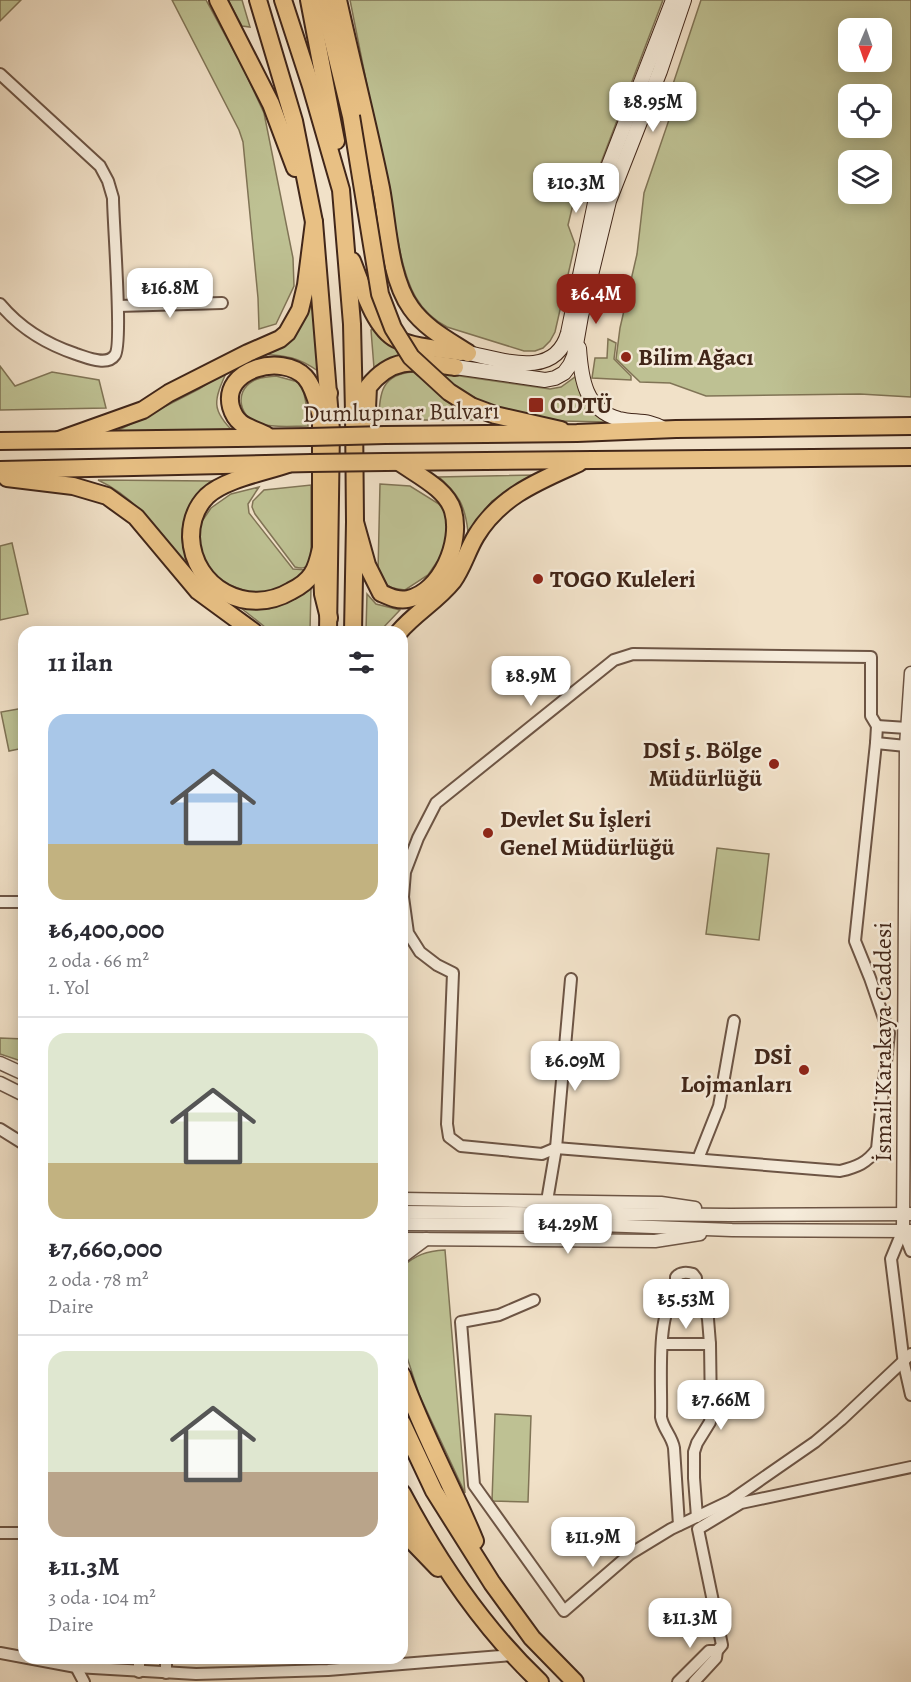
<!DOCTYPE html>
<html lang="tr">
<head>
<meta charset="utf-8">
<style>
	body { margin:0; font-family:Alegreya,serif; background:#f7f7f7; color:#2b2b33; height:100vh; display:flex; flex-direction:column; font-size:22px; white-space:nowrap }
	* { box-sizing:border-box; margin:0 }
	p { font-size:20px; color:#7c7c81 }
	.icon { flex:none; width:33px; height:33px; fill:none; stroke:currentColor; stroke-width:2; stroke-linecap:round; stroke-linejoin:round }
	.map { position:relative; flex:1; overflow:hidden }
	.side { position:absolute; left:18px; top:626px; width:390px; height:1038px; display:flex; flex-direction:column; background:#fff; border-radius:18px; box-shadow:0 3px 15px #0003 }
	.side>* { flex:none }
	.needle { width:39px; rotate:182deg }
	.fabs { position:absolute; left:838px; top:18px; display:grid; gap:12px }
	.fabs a { display:grid; place-items:center; width:54px; height:54px; border-radius:12px; background:#fff; box-shadow:0 3px 15px #0003; font-size:30px }
	.price { position:absolute; translate:-50% -51px; padding:0 14px; border-radius:12px; background:#fff; color:#222; font-size:20px; line-height:39px; filter:drop-shadow(0 2px 3px #0008) }
	.price::after { content:''; position:absolute; left:50%; top:36px; width:18px; height:14px; margin-left:-9px; background:inherit; clip-path:polygon(0 0,100% 0,50% 100%) }
	.price.current { background:#8f2418; color:#fff }
	ul { padding:0; list-style:none }
	li { display:grid; align-content:center; gap:12px; height:318px; padding:0 30px }
	li+li { border-top:2px solid #e1e1e2 }
	li span { display:grid; place-items:center; height:186px; border-radius:18px; color:#555 }
	li>.icon { margin-inline-start:auto }
	span .icon { width:108px; height:108px; fill:#fffc; stroke-width:1 }
	li b { font-size:26px }
	h2 { display:flex; justify-content:space-between; align-items:center; height:72px; padding:0 30px; font-size:26px }
	.map>svg:first-child { display:block }
</style>
</head>
<body>
<div class="map">
<svg width="911" height="1682" viewBox="0 0 911 1682">
	<rect width="100%" height="100%" fill="#f1e1c8"/>
	<filter id="stains"><feTurbulence type="fractalNoise" baseFrequency=".00333" numOctaves="4"/><feColorMatrix values="0 0 0 0 .2 0 0 0 0 .09 0 0 0 0 .02 0 0 0 .5 -.17"/></filter>
	<radialGradient id="worn" r=".72"><stop offset=".6" stop-color="#630" stop-opacity="0"/><stop offset="1" stop-color="#630" stop-opacity=".3"/></radialGradient>
	<!-- green -->
	<g fill="#bec193" stroke="#807456" stroke-width="1.5" fill-rule="evenodd">
		<polygon points="0,0 21,0 0,21"/>
		<polygon points="172,0 206,0 244,70 264,113 293,258 294,286 276,324 259,329 258,298 243,142 239,130"/>
		<polygon points="228,0 242,0 250,27 242,26"/>
		<path d="M350,0h313l-69,181 -19,15 -7,29 7,19 -20,88 -5,9 -7,7 -8,3h-11l-77,-24c-29,-15 -39,-40 -46,-71z"/>
		<path d="M701,0h210v397l-51,-3 -154,2 -36,-13 -30,-1 -24,-23 4,-31 17,-74 7,-61 28,-82v-24zM849,28h33v34h-33zM849,94h33v34h-33zM849,160h33v34h-33z"/>
		<path d="M314,285l4,86c-20,-14 -31,-15 -55,-17l16,-5 11,-8z"/>
		<path d="M377,327l86,31 4,4c-20,-3 -42,-9 -63,-7 -11,2 -20,13 -30,13l-3,-38z"/>
		<polygon points="608,339 616,343 614,359 631,376 631,380 592,378 595,358 607,358"/>
		<polygon points="0,366 15,386 52,372 99,380 106,408 0,410"/>
		<path d="M227,371c-13,29 -17,39 8,62h-122l86,-44z"/>
		<polygon points="425,371 550,389 561,387 575,377 584,401 595,413 610,422 506,420"/>
		<path d="M413,372l35,28 31,20h-100c0,-27 3,-46 34,-48z"/>
		<path d="M276,376l22,6 5,7 3,14 2,23c-15,0 -33,2 -48,-2 -20,-5 -27,-32 -7,-43 7,-4 16,-4 23,-5z"/>
		<path d="M537,475l-45,26 -24,31c-3,-27 -9,-37 -29,-55z"/>
		<path d="M98,480l113,1c-15,16 -31,35 -29,59 1,9 5,19 7,28 -26,-33 -52,-70 -91,-88z"/>
		<polygon points="380,484 410,486 439,504 447,515 448,526 443,553 428,575 405,590 392,588 387,585 378,572"/>
		<path d="M311,485v78c-6,5 -8,6 -16,4l-40,-53 -3,-7 1,-6 11,-11z"/>
		<polygon points="259,487 248,504 249,513 293,569 308,570 290,585 257,595 221,582 202,559 198,537 200,524 211,508 231,494"/>
		<polygon points="12,543 28,614 0,620 0,546"/>
		<polygon points="311,587 310,631 270,631 241,608 269,609 293,600"/>
		<polygon points="367,594 376,604 400,610 380,631 366,631"/>
		<polygon points="24,708 24,748 9,751 1,712"/>
		<polygon points="717,848 769,854 759,940 706,934"/>
		<polygon points="0,1038 24,1039 24,1062 0,1054"/>
		<path d="M445,1250l20,243 -46,-99 -17,-52v-75c14,-12 24,-16 43,-17z"/>
		<polygon points="495,1414 531,1416 528,1502 492,1501"/>
	</g>
	<g fill="none" stroke-linecap="round" stroke-linejoin="round">
		<defs>
			<g id="minor">
				<path d="M0,74l100,92 8,15 5,17c0,23 10,146 2,157 -8,12 -29,2 -39,-1 -30,-10 -56,-26 -76,-50"/>
				<polyline points="118,306 222,303"/>
				<path d="M633,654l238,3v59l6,10 -1,17 -21,198 15,37 19,55 -12,116c-10,14 -20,18 -37,22l-284,-23 -14,6 -81,-8 -12,-9 -2,-13 6,-151 -16,-8 -17,-13 -12,-19 -5,-36 2,-25 13,-34 18,-35 178,-143z"/>
				<polyline points="877,726 907,728"/>
				<polyline points="876,743 906,746"/>
				<polyline points="0,902 24,902"/>
				<polyline points="0,1129 24,1144"/>
				<polyline points="698,1159 719,1106 734,1021"/>
				<polyline points="547,1201 556,1148 571,979"/>
				<polyline points="903,1230 891,1259 904,1364 911,1395"/>
				<polyline points="903,1230 911,1251"/>
				<path d="M676,1299v-22c4,-5 11,-5 17,-3l3,4v20"/>
				<polyline points="534,1300 499,1315 461,1322 474,1485 564,1611 630,1554 671,1529 730,1501 815,1442 841,1420 911,1354"/>
				<polyline points="662,1344 710,1344"/>
				<path d="M679,1525l-5,-77c-2,-12 -11,-19 -13,-31 1,-25 -4,-93 9,-112 4,-6 9,-7 16,-7 8,0 12,0 18,5l4,16 2,25 1,69 -1,9 -13,21 -3,9v26l3,39"/>
				<polyline points="0,1533 24,1533"/>
				<polyline points="0,1653 76,1667 196,1674 328,1670 512,1655"/>
				<polyline points="166,1658 166,1673"/>
				<polyline points="76,1667 84,1682"/>
				<polyline points="139,1672 139,1658"/>
				<polyline points="678,1682 709,1651 717,1651"/>
				<polyline points="694,1682 716,1658 717,1651 722,1645 698,1529 741,1503 911,1467"/>
			</g>
			<g id="tertiary">
				<polyline points="0,1063 24,1074"/>
				<polyline points="0,1083 24,1095"/>
				<polyline points="402,1199 661,1203 695,1208"/>
				<polyline points="402,1212 731,1215 911,1214"/>
				<polyline points="402,1224 600,1225 732,1230 910,1231"/>
				<polyline points="903,1230 906,746 911,673"/>
				<polyline points="402,1239 655,1241 700,1234"/>
				<polyline points="402,1257 426,1239"/>
			</g>
			<g id="secondary">
				<path d="M579,348c2,30 6,62 40,71 17,4 29,0 45,10"/>
				<path d="M468,353c35,7 87,27 100,-20l28,-135 77,-198"/>
				<polyline points="455,367 545,380 555,378 564,373 570,365 574,356 581,316 609,201 660,71 684,0"/>
			</g>
			<g id="primary">
				<polyline points="218,0 271,104 295,168"/>
				<polyline points="258,0 294,121 314,222 331,430 328,632"/>
				<polyline points="283,0 311,86 341,190 352,324 354,412 355,522 353,632"/>
				<polyline points="309,0 336,141"/>
				<polyline points="323,0 351,116"/>
				<path d="M338,0c14,63 30,125 43,188 7,37 8,89 30,120 14,20 37,32 57,45"/>
				<path d="M352,261c9,22 22,67 44,78 19,9 45,10 65,13"/>
				<polyline points="471,406 495,415 561,430"/>
				<path d="M366,430l2,-43c26,-33 50,-25 87,-20"/>
				<path d="M402,1375c20,57 50,110 73,166"/>
				<polyline points="402,1423 434,1491 492,1583 532,1638 575,1682"/>
				<path d="M402,1493c37,70 81,135 138,189"/>
				<polyline points="402,1525 411,1540 438,1568"/>
			</g>
			<g id="trunk">
				<path d="M266,435c-8,-4 -18,-7 -25,-12 -5,-4 -8,-9 -10,-16 -10,-38 51,-54 74,-30 9,10 12,26 16,39"/>
				<polyline points="385,435 577,433 676,429 911,426"/>
				<polyline points="59,440 143,410 169,393 248,353 280,339 287,333 300,310 306,285 314,222"/>
				<polyline points="0,441 310,437"/>
				<polyline points="385,462 911,457"/>
				<path d="M288,464c-23,8 -63,15 -81,32 -11,11 -16,26 -16,41 2,51 56,80 100,54 8,-4 16,-9 21,-17 5,-7 7,-17 9,-26"/>
				<polyline points="0,470 311,463"/>
				<polyline points="7,478 73,486 107,496 136,517 198,591 254,632"/>
				<path d="M355,522l12,43 14,28c9,4 17,8 27,6 33,-7 54,-57 45,-88 -6,-22 -36,-36 -54,-49"/>
				<polyline points="329,618 323,594 321,548 321,416 329,393"/>
				<path d="M399,632c16,-19 38,-31 54,-51 10,-14 14,-30 23,-45 24,-40 63,-55 103,-73"/>
			</g>
		</defs>
		<!-- minor casing -->
		<use href="#minor" stroke="#6d5545" stroke-width="14"/>
		<!-- tertiary casing -->
		<use href="#tertiary" stroke="#6d5545" stroke-width="15"/>
		<!-- secondary casing -->
		<use href="#secondary" stroke="#412619" stroke-width="16"/>
		<!-- primary casing -->
		<use href="#primary" stroke="#412619" stroke-width="20"/>
		<!-- trunk casing -->
		<use href="#trunk" stroke="#412619" stroke-width="20"/>
		<!-- minor -->
		<use href="#minor" stroke="#f6ecdb" stroke-width="10"/>
		<!-- tertiary -->
		<use href="#tertiary" stroke="#f6ecdb" stroke-width="12"/>
		<!-- secondary -->
		<use href="#secondary" stroke="#f6ecdb" stroke-width="14"/>
		<!-- primary -->
		<use href="#primary" stroke="#e8c084" stroke-width="16"/>
		<!-- trunk -->
		<use href="#trunk" stroke="#e8c084" stroke-width="16"/>
		<defs>
			<polyline id="primary-bridge" points="351,116 380,294 393,328 411,357 449,392 471,406"/>
			<g id="trunk-bridge">
				<polyline points="310,437 385,435"/>
				<polyline points="311,463 385,462"/>
			</g>
		</defs>
		<!-- primary-bridge casing -->
		<use href="#primary-bridge" stroke="#412619" stroke-width="20" stroke-linecap="butt"/>
		<!-- trunk-bridge casing -->
		<use href="#trunk-bridge" stroke="#412619" stroke-width="20" stroke-linecap="butt"/>
		<!-- primary-bridge -->
		<use href="#primary-bridge" stroke="#e8c084" stroke-width="16"/>
		<!-- trunk-bridge -->
		<use href="#trunk-bridge" stroke="#e8c084" stroke-width="16"/>
	</g>
	<!-- markers -->
	<g fill="#8f2418" stroke="#f6ecdb" stroke-width="2">
		<circle cx="626" cy="357" r="6"/>
		<rect x="528" y="397" width="16" height="16" rx="3"/>
		<circle cx="538" cy="579" r="6"/>
		<circle cx="774" cy="764" r="6"/>
		<circle cx="488" cy="833" r="6"/>
		<circle cx="804" cy="1070" r="6"/>
	</g>
	<g text-anchor="middle" dominant-baseline="central" stroke-width="5" stroke-linejoin="round" paint-order="stroke">
		<!-- poi labels -->
		<g font-size="24" font-weight="bold" fill="#412619" stroke="#f6ecdb" text-anchor="start">
			<text x="638" y="357">Bilim Ağacı</text>
			<text x="550" y="405">ODTÜ</text>
			<text x="550" y="579">TOGO Kuleleri</text>
			<text x="762" y="750" text-anchor="end">DSİ 5. Bölge<tspan x="762" dy="28">Müdürlüğü</tspan></text>
			<text x="500" y="819">Devlet Su İşleri<tspan x="500" dy="28">Genel Müdürlüğü</tspan></text>
			<text x="792" y="1056" text-anchor="end">DSİ<tspan x="792" dy="28">Lojmanları</tspan></text>
		</g>
		<!-- street labels -->
		<g font-size="24" fill="#412619" stroke="#f6ecdb">
			<text transform="translate(401 412) rotate(-1)">Dumlupınar Bulvarı</text>
			<text transform="translate(883 1042) rotate(-90)">İsmail Karakaya Caddesi</text>
		</g>
	</g>
	<rect width="100%" height="100%" filter="url(#stains)"/>
	<rect width="100%" height="100%" fill="url(#worn)"/>
</svg>
<div class="fabs">
<a><svg class="needle" viewBox="-14 -14 28 28"><path d="M0-13l5 13h-10z" fill="#e53935"/><path d="M0 13l5-13h-10z" fill="#7c7c81"/></svg></a>
<a><svg class="icon" aria-label="locate" viewBox="0 0 24 24"><circle cx="12" cy="12" r="6"/><path d="M12 2v4M12 18v4M2 12h4M18 12h4"/></svg></a>
<a><svg class="icon" aria-label="layers" viewBox="0 0 24 24"><path d="M12 4l9 5-9 5-9-5zM3 14l9 5 9-5"/></svg></a>
</div>
<b class="price" style="left:653px;top:133px">₺8.95M</b>
<b class="price" style="left:576px;top:214px">₺10.3M</b>
<b class="price" style="left:170px;top:319px">₺16.8M</b>
<b class="price current" style="left:596px;top:325px">₺6.4M</b>
<b class="price" style="left:531px;top:707px">₺8.9M</b>
<b class="price" style="left:575px;top:1092px">₺6.09M</b>
<b class="price" style="left:568px;top:1255px">₺4.29M</b>
<b class="price" style="left:686px;top:1330px">₺5.53M</b>
<b class="price" style="left:721px;top:1431px">₺7.66M</b>
<b class="price" style="left:593px;top:1568px">₺11.9M</b>
<b class="price" style="left:690px;top:1649px">₺11.3M</b>
<section class="side">
<h2>11 ilan<svg class="icon" aria-label="filters" viewBox="0 0 24 24"><path d="M4 7h16M4 17h16"/><circle cx="9" cy="7" r="2"/><circle cx="15" cy="17" r="2"/></svg></h2>
<ul>
<li><span style="background:linear-gradient(#a9c7e8 70%,#c2b280 0)"><svg class="icon" aria-label="home" viewBox="0 0 24 24"><path d="M3 11l9-7 9 7M6 9v11h12V9"/></svg></span><div><b>₺6,400,000</b><p>2 oda · 66 m²</p><p>1. Yol</p></div></li>
<li><span style="background:linear-gradient(#dfe7d0 70%,#c2b280 0)"><svg class="icon" aria-label="home" viewBox="0 0 24 24"><path d="M3 11l9-7 9 7M6 9v11h12V9"/></svg></span><div><b>₺7,660,000</b><p>2 oda · 78 m²</p><p>Daire</p></div></li>
<li><span style="background:linear-gradient(#dfe7d0 65%,#b9a48a 0)"><svg class="icon" aria-label="home" viewBox="0 0 24 24"><path d="M3 11l9-7 9 7M6 9v11h12V9"/></svg></span><div><b>₺11.3M</b><p>3 oda · 104 m²</p><p>Daire</p></div></li>
</ul>
</section>
</div>
</body>
</html>
